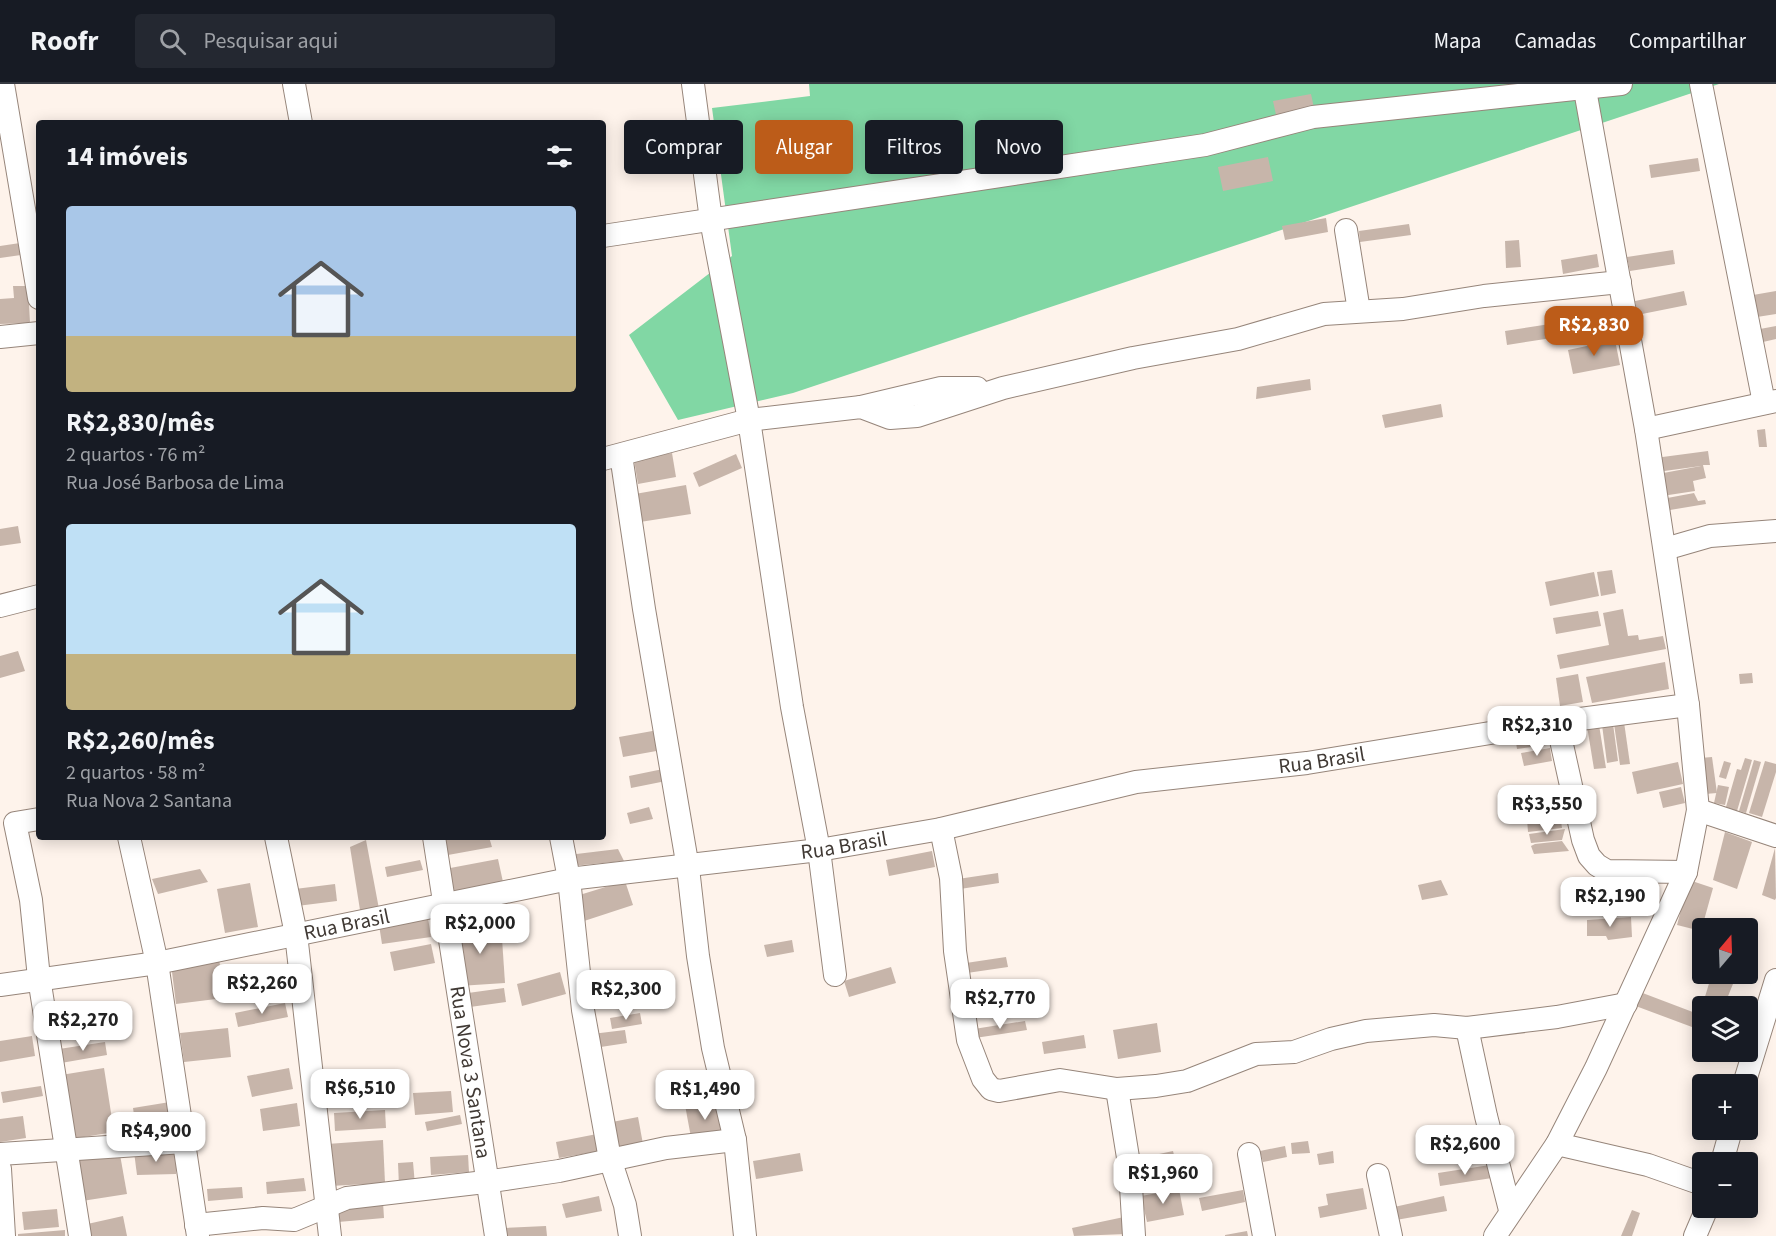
<!DOCTYPE html>
<html lang="pt">
<head>
<meta charset="utf-8">
<style>
	body { margin:0; font-family:"Source Sans 3",sans-serif; background:#242831; color:#f1f3f6; height:100vh; display:flex; flex-direction:column; font-size:22px; white-space:nowrap }
	* { box-sizing:border-box; margin:0 }
	p { font-size:20px; color:#9ea1a6 }
	.icon { flex:none; width:33px; height:33px; fill:none; stroke:currentColor; stroke-width:2; stroke-linecap:round; stroke-linejoin:round }
	.map { position:relative; flex:1; overflow:hidden }
	.panel { position:absolute; left:36px; top:36px; width:570px; height:720px; display:flex; flex-direction:column; background:#171b24; border-radius:6px; box-shadow:0 3px 15px #0003 }
	.panel>* { flex:none }
	.hud { position:absolute; left:624px; top:36px; width:570px; height:54px; display:flex; gap:12px }
	.needle { width:39px; rotate:19deg }
	.buttons { position:absolute; left:1692px; top:834px; display:grid; gap:12px }
	.buttons a { display:grid; place-items:center; width:66px; height:66px; border-radius:6px; background:#171b24; box-shadow:0 3px 15px #0003; font-size:30px }
	.price { position:absolute; translate:-50% -51px; padding:0 14px; border-radius:12px; background:#fff; color:#222; font-size:20px; line-height:39px; filter:drop-shadow(0 2px 3px #0008) }
	.price::after { content:''; position:absolute; left:50%; top:36px; width:18px; height:14px; margin-left:-9px; background:inherit; clip-path:polygon(0 0,100% 0,50% 100%) }
	.price.selected { background:#bc5c19; color:#fff }
	ul { padding:0; list-style:none }
	li { display:grid; align-content:center; gap:12px; height:318px; padding:0 30px }
	li span { display:grid; place-items:center; height:186px; border-radius:6px; color:#555 }
	li>.icon { margin-inline-start:auto }
	span .icon { width:108px; height:108px; fill:#fffc; stroke-width:1 }
	li b { font-size:26px }
	h2 { display:flex; justify-content:space-between; align-items:center; height:72px; padding:0 30px; font-size:26px }
	.tag { padding:0 21px; border-radius:6px; background:#171b24; box-shadow:0 3px 15px #0003; font-size:21px; line-height:54px }
	.tag.selected { background:#bc5c19; color:#fff }
	header { display:flex; align-items:center; gap:36px; box-sizing:border-box; height:84px; padding:0 30px; background:#171b24; border-bottom:2px solid #363941 }
	header strong { font-size:28px }
	nav { display:flex; gap:33px; margin-inline-start:auto; font-size:21px }
	.search { width:420px; height:54px; background:#242831; display:flex; align-items:center; gap:15px; box-sizing:border-box; padding:0 21px; border-radius:6px; color:#9ea1a6; font-size:22px }
	.map>svg:first-child { display:block }
</style>
</head>
<body>
<header>
<strong>Roofr</strong>
<div class="search"><svg class="icon" aria-label="search" viewBox="0 0 24 24"><circle cx="10" cy="10" r="6"/><path d="M15 15l6 6"/></svg>Pesquisar aqui</div>
<nav><a>Mapa</a><a>Camadas</a><a>Compartilhar</a></nav>
</header>
<div class="map">
<svg width="1776" height="1152" viewBox="0 0 1776 1152">
	<rect width="100%" height="100%" fill="#fef3eb"/>
	<!-- forest -->
	<polygon fill="#81d7a4" points="809,0 1719,0 793,309 678,336 629,251 732,172 712,24 810,12"/>
	<!-- building -->
	<g fill="#c7b5aa">
		<polygon points="1311,10 1314,24 1276,31 1273,17"/>
		<polygon points="684,66 687,82 647,88 645,71"/>
		<polygon points="1268,73 1273,97 1223,107 1218,83"/>
		<polygon points="1698,74 1700,87 1651,94 1649,81"/>
		<polygon points="1326,134 1328,148 1285,156 1282,142"/>
		<polygon points="1409,140 1411,151 1360,158 1359,147"/>
		<polygon points="1519,156 1521,183 1506,184 1505,157"/>
		<polygon points="20,159 21,171 0,174 0,162"/>
		<polygon points="1673,166 1675,180 1630,187 1627,173"/>
		<polygon points="1597,170 1599,183 1563,190 1561,176"/>
		<polygon points="13,202 28,202 30,239 0,240 0,215 14,214"/>
		<polygon points="1684,207 1687,221 1637,231 1635,217"/>
		<polygon points="1776,207 1776,230 1757,233 1753,211"/>
		<polygon points="1563,238 1565,252 1507,261 1505,247"/>
		<polygon points="1776,242 1776,255 1763,258 1760,245"/>
		<polygon points="1615,256 1620,281 1573,290 1568,266"/>
		<polygon points="1310,295 1311,306 1256,315 1257,303"/>
		<polygon points="1441,320 1443,333 1385,344 1382,331"/>
		<polygon points="1765,345 1767,363 1759,363 1757,346"/>
		<polygon points="1708,367 1710,381 1703,381 1706,394 1693,397 1695,407 1662,412 1658,390 1701,382 1657,388 1655,374"/>
		<polygon points="672,369 676,393 638,400 634,376"/>
		<polygon points="736,370 742,384 699,403 693,389"/>
		<polygon points="686,401 691,430 640,438 635,410"/>
		<polygon points="1694,409 1698,417 1705,416 1706,420 1664,427 1662,415"/>
		<polygon points="18,442 21,459 0,462 0,445"/>
		<polygon points="1612,486 1616,509 1601,512 1597,488"/>
		<polygon points="1594,488 1599,512 1550,522 1545,498"/>
		<polygon points="1623,525 1628,552 1638,551 1639,556 1663,552 1666,565 1560,585 1557,571 1609,561 1603,529"/>
		<polygon points="1598,527 1601,542 1556,550 1553,534"/>
		<polygon points="18,567 25,587 0,594 0,572"/>
		<polygon points="1665,578 1669,605 1592,619 1586,593"/>
		<polygon points="1752,589 1753,599 1740,600 1739,590"/>
		<polygon points="1578,590 1583,618 1560,622 1556,594"/>
		<polygon points="1624,638 1630,680 1620,681 1614,640"/>
		<polygon points="1613,640 1618,677 1607,679 1602,641"/>
		<polygon points="1599,641 1606,684 1594,685 1587,642"/>
		<polygon points="658,646 662,666 623,673 619,653"/>
		<polygon points="1545,647 1547,661 1517,665 1515,651"/>
		<polygon points="1550,664 1552,677 1524,682 1521,669"/>
		<polygon points="1712,673 1717,709 1705,710 1700,674"/>
		<polygon points="1745,674 1752,676 1737,727 1726,723 1737,685 1741,686"/>
		<polygon points="1754,676 1761,678 1746,729 1739,727"/>
		<polygon points="1724,677 1731,679 1726,695 1719,693"/>
		<polygon points="1765,677 1776,680 1776,688 1762,733 1749,729"/>
		<polygon points="1678,678 1683,700 1637,710 1632,688"/>
		<polygon points="668,684 671,696 631,704 629,692"/>
		<polygon points="1718,701 1729,703 1725,721 1714,719"/>
		<polygon points="1681,703 1685,719 1663,724 1659,708"/>
		<polygon points="1558,716 1562,744 1528,748 1526,722"/>
		<polygon points="649,723 653,735 630,740 627,729"/>
		<polygon points="1565,745 1562,756 1531,759 1529,750"/>
		<polygon points="1725,748 1752,758 1737,805 1713,796"/>
		<polygon points="461,753 489,753 492,763 448,771 442,757"/>
		<polygon points="366,756 379,825 360,826 350,763"/>
		<polygon points="1562,757 1569,767 1534,770 1531,762 1535,760"/>
		<polygon points="1775,764 1776,814 1775,816 1762,811"/>
		<polygon points="618,765 624,777 572,782 568,771"/>
		<polygon points="932,767 935,783 889,792 886,776"/>
		<polygon points="498,775 503,798 450,809 445,785"/>
		<polygon points="420,776 423,786 387,793 385,783"/>
		<polygon points="200,785 208,798 158,810 152,795"/>
		<polygon points="998,789 999,799 960,805 958,795"/>
		<polygon points="1441,796 1448,811 1422,816 1418,801"/>
		<polygon points="1689,796 1713,804 1701,847 1677,841"/>
		<polygon points="625,797 633,821 581,838 573,813"/>
		<polygon points="250,799 258,843 225,849 217,805"/>
		<polygon points="335,800 337,817 297,822 295,805"/>
		<polygon points="1631,833 1632,853 1608,856 1606,852 1587,852 1587,836"/>
		<polygon points="428,834 431,853 382,860 379,841"/>
		<polygon points="501,840 505,899 459,902 455,844"/>
		<polygon points="792,856 794,868 767,873 764,861"/>
		<polygon points="431,860 435,879 394,887 390,868"/>
		<polygon points="1006,873 1008,883 967,889 966,879"/>
		<polygon points="219,874 224,914 176,920 171,880"/>
		<polygon points="891,883 896,899 849,913 844,897"/>
		<polygon points="560,888 566,910 522,922 517,900"/>
		<polygon points="1712,890 1737,890 1724,922 1703,919"/>
		<polygon points="504,904 506,918 470,923 468,909"/>
		<polygon points="1640,908 1698,930 1692,943 1633,921"/>
		<polygon points="285,919 288,933 238,943 235,929"/>
		<polygon points="640,929 642,940 612,945 610,934"/>
		<polygon points="1025,937 1027,946 975,954 974,945"/>
		<polygon points="1157,939 1161,968 1118,975 1113,946"/>
		<polygon points="228,944 231,973 184,978 180,949"/>
		<polygon points="625,946 627,959 594,964 592,950"/>
		<polygon points="1084,951 1086,964 1044,970 1042,958"/>
		<polygon points="32,952 35,972 0,978 0,957"/>
		<polygon points="105,958 107,971 61,979 59,965"/>
		<polygon points="104,984 114,1048 72,1055 61,991"/>
		<polygon points="289,984 293,1005 252,1013 247,992"/>
		<polygon points="41,1002 43,1012 3,1019 1,1008"/>
		<polygon points="451,1007 453,1028 415,1031 413,1009"/>
		<polygon points="382,1009 383,1018 336,1021 335,1012"/>
		<polygon points="719,1015 726,1052 692,1059 685,1021"/>
		<polygon points="170,1018 173,1039 136,1045 133,1024"/>
		<polygon points="297,1019 300,1042 263,1047 260,1025"/>
		<polygon points="385,1026 386,1044 335,1047 334,1029"/>
		<polygon points="460,1031 462,1040 427,1047 425,1038"/>
		<polygon points="23,1032 26,1054 0,1058 0,1035"/>
		<polygon points="638,1033 643,1060 616,1064 612,1038"/>
		<polygon points="597,1050 600,1067 559,1074 556,1058"/>
		<polygon points="383,1056 385,1099 330,1102 327,1060"/>
		<polygon points="1308,1057 1310,1069 1292,1070 1291,1059"/>
		<polygon points="1285,1062 1287,1073 1263,1078 1260,1067"/>
		<polygon points="119,1065 127,1110 82,1117 75,1072"/>
		<polygon points="1173,1067 1175,1075 1137,1082 1136,1075"/>
		<polygon points="1333,1067 1334,1079 1319,1081 1317,1070"/>
		<polygon points="134,1068 176,1068 176,1090 137,1091"/>
		<polygon points="800,1069 803,1087 756,1095 753,1077"/>
		<polygon points="468,1071 469,1088 431,1091 430,1073"/>
		<polygon points="413,1078 415,1101 399,1102 398,1079"/>
		<polygon points="1490,1081 1492,1094 1440,1102 1438,1089"/>
		<polygon points="1179,1083 1182,1096 1139,1105 1137,1091"/>
		<polygon points="304,1094 306,1107 267,1110 266,1098"/>
		<polygon points="242,1103 243,1114 208,1117 207,1105"/>
		<polygon points="1363,1104 1367,1125 1320,1134 1318,1123 1328,1121 1326,1110"/>
		<polygon points="1179,1105 1184,1131 1147,1138 1141,1112"/>
		<polygon points="1243,1106 1245,1118 1202,1127 1199,1114"/>
		<polygon points="599,1112 602,1127 566,1134 562,1120"/>
		<polygon points="1444,1112 1447,1127 1396,1136 1394,1123"/>
		<polygon points="383,1118 384,1134 338,1138 336,1126"/>
		<polygon points="57,1125 59,1143 24,1146 22,1128"/>
		<polygon points="1632,1126 1640,1129 1632,1152 1621,1152"/>
		<polygon points="123,1132 127,1152 85,1152 83,1141"/>
		<polygon points="1124,1133 1127,1150 1074,1152 1072,1144"/>
		<polygon points="546,1142 547,1152 506,1152 505,1144"/>
		<polygon points="65,1146 65,1152 18,1152 18,1150"/>
		<polygon points="1247,1147 1248,1152 1225,1152 1225,1151"/>
	</g>
	<g fill="none" stroke-linecap="round" stroke-linejoin="round">
		<defs>
			<g id="minor">
				<polyline points="3,0 39,214"/>
				<polyline points="294,0 301,39"/>
				<polyline points="693,0 711,136 749,336 792,623 819,766 835,891"/>
				<polyline points="1701,0 1764,319"/>
				<polyline points="1346,146 1359,227"/>
				<polyline points="603,152 1205,61 1313,33 1621,0"/>
				<polyline points="0,253 39,249"/>
				<polyline points="861,323 941,304 977,304"/>
				<polyline points="1646,345 1776,317"/>
				<polyline points="621,371 644,525 688,784 698,872 713,964 735,1056 745,1152"/>
				<polyline points="603,375 749,336 861,323 890,334 917,332 1003,304 1133,274 1238,255 1324,230 1403,225 1484,212 1620,198"/>
				<polyline points="1665,465 1710,452 1776,447"/>
				<polyline points="0,522 39,512"/>
				<polyline points="1557,638 1583,756 1589,772 1597,781 1607,787 1686,788"/>
				<polyline points="1698,726 1776,752"/>
				<polyline points="39,735 15,739 31,816 39,894 80,1152"/>
				<polyline points="941,745 951,794 955,867 968,956 983,995 991,1005 999,1007 1060,996 1117,1005 1156,1002 1187,997 1256,970 1294,968 1331,955 1366,947 1434,941 1467,944 1557,933 1626,920"/>
				<polyline points="129,753 157,879 198,1152"/>
				<polyline points="276,753 296,850 330,1152"/>
				<path id="s1" d="M434,753l62,399"/>
				<polyline points="561,753 569,795 583,926 610,1075 625,1121 630,1152"/>
				<path id="s2" d="M0,901l157,-22 412,-84 250,-29 122,-21 195,-47 171,-19 250,-41 131,-17"/>
				<polyline points="1467,944 1486,1032 1510,1126"/>
				<polyline points="1744,1000 1776,896"/>
				<polyline points="1117,1005 1130,1086 1134,1152"/>
				<polyline points="1557,1060 1648,1081 1702,1100"/>
				<polyline points="0,1070 184,1058"/>
				<polyline points="1249,1070 1264,1152"/>
				<polyline points="1722,1078 1731,1046"/>
				<polyline points="0,1085 4,1152"/>
				<polyline points="1378,1091 1391,1152"/>
				<polyline points="196,1141 263,1134 294,1136 347,1114 485,1098 559,1087 666,1064 735,1056"/>
				<polyline points="1495,1152 1557,1060 1596,984 1686,788 1698,726 1688,621 1646,345 1585,6"/>
				<polyline points="1695,1152 1707,1124"/>
			</g>
		</defs>
		<!-- minor casing -->
		<use href="#minor" stroke="#96857a" stroke-width="24"/>
		<!-- minor -->
		<use href="#minor" stroke="#fff" stroke-width="22"/>
	</g>
	<g text-anchor="middle" dominant-baseline="central" stroke-width="6" stroke-linejoin="round" paint-order="stroke">
		<!-- street labels -->
		<g font-size="21" fill="#413a35" stroke="#fff">
			<text stroke="none"><textPath href="#s2" startOffset="1342">Rua Brasil</textPath></text>
			<text stroke="none"><textPath href="#s2" startOffset="856">Rua Brasil</textPath></text>
			<text stroke="none"><textPath href="#s2" startOffset="352">Rua Brasil</textPath></text>
			<text stroke="none"><textPath href="#s1" startOffset="238">Rua Nova 3 Santana</textPath></text>
		</g>
	</g>
</svg>
<div class="buttons">
<a><svg class="needle" viewBox="-14 -14 28 28"><path d="M0-13l5 13h-10z" fill="#e53935"/><path d="M0 13l5-13h-10z" fill="#9ea1a6"/></svg></a>
<a><svg class="icon" aria-label="layers" viewBox="0 0 24 24"><path d="M12 4l9 5-9 5-9-5zM3 14l9 5 9-5"/></svg></a>
<a>+</a>
<a>−</a>
</div>
<b class="price selected" style="left:1594px;top:273px">R$2,830</b>
<b class="price" style="left:1537px;top:673px">R$2,310</b>
<b class="price" style="left:1547px;top:752px">R$3,550</b>
<b class="price" style="left:1610px;top:844px">R$2,190</b>
<b class="price" style="left:480px;top:871px">R$2,000</b>
<b class="price" style="left:262px;top:931px">R$2,260</b>
<b class="price" style="left:626px;top:937px">R$2,300</b>
<b class="price" style="left:1000px;top:946px">R$2,770</b>
<b class="price" style="left:83px;top:968px">R$2,270</b>
<b class="price" style="left:360px;top:1036px">R$6,510</b>
<b class="price" style="left:705px;top:1037px">R$1,490</b>
<b class="price" style="left:156px;top:1079px">R$4,900</b>
<b class="price" style="left:1465px;top:1092px">R$2,600</b>
<b class="price" style="left:1163px;top:1121px">R$1,960</b>
<div class="hud">
<a class="tag">Comprar</a>
<a class="tag selected">Alugar</a>
<a class="tag">Filtros</a>
<a class="tag">Novo</a>
</div>
<section class="panel">
<h2>14 imóveis<svg class="icon" aria-label="filters" viewBox="0 0 24 24"><path d="M4 7h16M4 17h16"/><circle cx="9" cy="7" r="2"/><circle cx="15" cy="17" r="2"/></svg></h2>
<ul>
<li><span style="background:linear-gradient(#a9c7e8 70%,#c2b280 0)"><svg class="icon" aria-label="home" viewBox="0 0 24 24"><path d="M3 11l9-7 9 7M6 9v11h12V9"/></svg></span><div><b>R$2,830/mês</b><p>2 quartos · 76 m²</p><p>Rua José Barbosa de Lima</p></div></li>
<li><span style="background:linear-gradient(#bfe0f5 70%,#c2b280 0)"><svg class="icon" aria-label="home" viewBox="0 0 24 24"><path d="M3 11l9-7 9 7M6 9v11h12V9"/></svg></span><div><b>R$2,260/mês</b><p>2 quartos · 58 m²</p><p>Rua Nova 2 Santana</p></div></li>
</ul>
</section>
</div>
</body>
</html>
